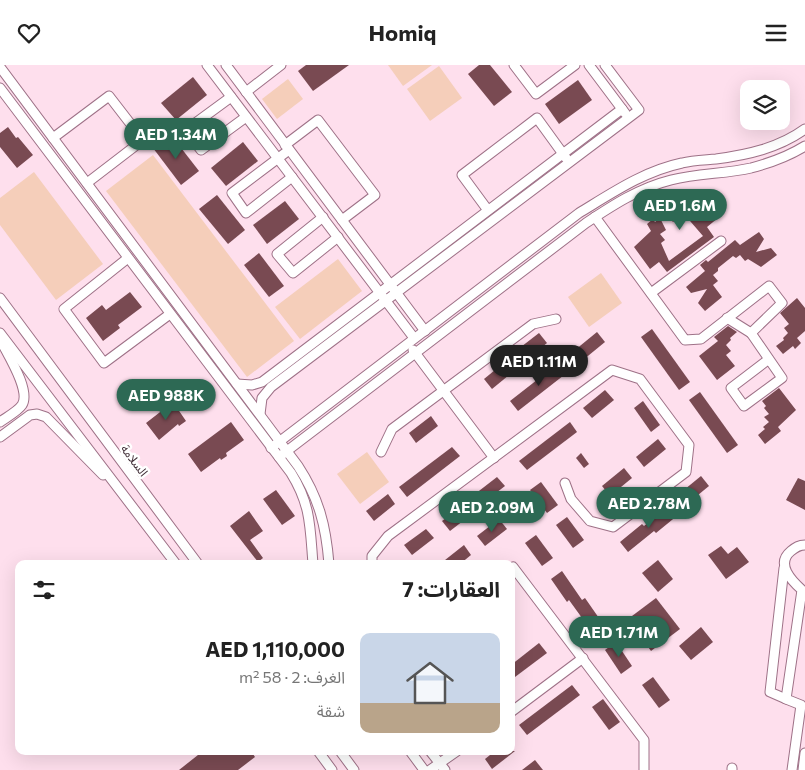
<!DOCTYPE html>
<html lang="ar">
<head>
<meta charset="utf-8">
<style>
	body { margin:0; font-family:Commissioner,"Noto Sans Arabic",sans-serif; background:#f6f6f6; color:#222; direction:rtl; height:100vh; display:flex; flex-direction:column; font-size:19px; white-space:nowrap }
	* { box-sizing:border-box; margin:0 }
	p { font-size:16px; color:#767676 }
	.icon { flex:none; width:28px; height:28px; fill:none; stroke:currentColor; stroke-width:2; stroke-linecap:round; stroke-linejoin:round }
	.map { position:relative; flex:1; overflow:hidden; direction:ltr }
	.details { position:absolute; left:15px; top:495px; width:500px; height:195px; display:flex; flex-direction:column; background:#fff; border-radius:10px; box-shadow:0 5px 20px #0002; direction:rtl }
	.details>* { flex:none }
	.tools { position:absolute; left:740px; top:15px; display:grid; gap:10px }
	.tools a { display:grid; place-items:center; width:50px; height:50px; border-radius:10px; background:#fff; box-shadow:0 5px 20px #0002; font-size:25px }
	.price { position:absolute; translate:-50% -42px; padding:0 11px; border-radius:18px; background:#2d6954; color:#fff; font-size:16px; line-height:32px; filter:drop-shadow(0 1px 2px #0008) }
	.price::after { content:''; position:absolute; left:50%; top:30px; width:15px; height:11px; margin-left:-8px; background:inherit; clip-path:polygon(0 0,100% 0,50% 100%) }
	.price.selected { background:#222; color:#fff }
	ul { padding:0; list-style:none }
	li { display:flex; align-items:center; gap:15px; height:125px; padding:0 15px }
	li span { display:grid; place-items:center; flex:none; width:140px; height:100px; border-radius:10px; color:#555 }
	li>.icon { margin-inline-start:auto }
	span .icon { width:60px; height:60px; fill:#fffc; stroke-width:1 }
	li b { font-size:21px }
	h2 { display:flex; justify-content:space-between; align-items:center; height:60px; padding:0 15px; font-size:21px }
	header { display:flex; justify-content:space-between; align-items:center; height:65px; padding:0 15px; background:#fff; font-size:22px; font-weight:700 }
	.map>svg:first-child { display:block }
</style>
</head>
<body>
<header><svg class="icon" aria-label="menu" viewBox="0 0 24 24"><path d="M4 6h16M4 12h16M4 18h16"/></svg>Homiq<svg class="icon" aria-label="heart" viewBox="0 0 24 24"><path d="M12 20l-8-8c-3-5 5-10 8-4 3-6 11-1 8 4z"/></svg></header>
<div class="map">
<svg width="805" height="705" viewBox="0 0 805 705">
	<rect width="100%" height="100%" fill="#fedfed"/>
	<!-- green -->
	<g fill="#f5ceba">
		<polygon points="388,0 432,0 403,21"/>
		<polygon points="439,1 462,33 430,56 407,24"/>
		<polygon points="288,14 303,34 277,54 262,34"/>
		<polygon points="153,90 294,276 247,312 106,126"/>
		<polygon points="34,107 103,199 56,235 0,160 0,133"/>
		<polygon points="338,194 362,226 300,274 275,242"/>
		<polygon points="601,208 622,238 589,262 568,232"/>
		<polygon points="367,387 389,417 360,439 337,409"/>
	</g>
	<!-- building -->
	<g fill="#794a52">
		<polygon points="306,0 349,0 313,26 298,6"/>
		<polygon points="479,0 490,0 512,27 494,41 468,9"/>
		<polygon points="193,12 207,30 176,55 161,38"/>
		<polygon points="578,15 592,35 559,59 545,39"/>
		<polygon points="8,62 16,73 18,72 33,90 17,103 0,82 0,68"/>
		<polygon points="171,70 199,106 181,120 153,83"/>
		<polygon points="243,77 258,96 226,121 211,103"/>
		<polygon points="706,126 724,148 707,162 714,172 667,207 659,197 650,204 634,182 651,166 647,159 653,154 655,157 660,153 666,165 660,169 665,175 661,178 669,196 703,171 684,149 673,157 665,148 682,134 687,139 695,132 697,134"/>
		<polygon points="217,130 245,165 228,179 199,144"/>
		<polygon points="285,136 299,154 267,179 253,160"/>
		<polygon points="759,167 764,174 756,187 771,183 777,190 761,202 748,194 745,196 740,190 736,193 733,191 718,203 718,206 713,210 718,216 713,220 722,232 705,246 698,238 707,224 691,228 686,222 705,206 700,200 706,195 708,197 735,175 740,180"/>
		<polygon points="259,188 284,221 269,232 244,200"/>
		<polygon points="130,227 142,242 118,260 120,263 103,276 86,253 102,240 106,245"/>
		<polygon points="797,233 805,243 805,266 797,273 801,278 795,284 793,281 783,289 776,281 784,275 783,273 788,268 784,263 789,259 780,248"/>
		<polygon points="728,261 737,267 730,273 731,275 726,280 731,286 726,290 735,301 717,315 699,291 718,276 714,272"/>
		<polygon points="652,264 690,317 679,325 641,272"/>
		<polygon points="597,267 605,277 583,295 575,285"/>
		<polygon points="539,268 547,278 525,296 517,285"/>
		<polygon points="506,296 514,306 492,324 484,314"/>
		<polygon points="560,297 568,307 518,346 510,336"/>
		<polygon points="779,323 796,345 778,362 781,366 765,379 758,370 765,364 763,362 769,357 764,352 769,349 764,343 766,341 762,336"/>
		<polygon points="605,325 614,335 592,353 583,343"/>
		<polygon points="700,327 738,380 727,388 689,335"/>
		<polygon points="643,336 660,360 651,367 634,343"/>
		<polygon points="173,337 186,356 179,361 178,359 159,375 146,358"/>
		<polygon points="431,351 438,361 416,378 409,368"/>
		<polygon points="231,357 244,375 226,388 227,391 221,395 220,393 201,407 188,389"/>
		<polygon points="570,357 577,367 527,405 519,396"/>
		<polygon points="658,374 666,384 644,402 636,392"/>
		<polygon points="452,382 460,391 407,432 399,422"/>
		<polygon points="581,388 589,399 584,403 576,393"/>
		<polygon points="624,403 632,413 610,431 602,421"/>
		<polygon points="701,411 709,421 687,439 679,429"/>
		<polygon points="497,412 505,421 483,438 475,429"/>
		<polygon points="798,413 805,416 805,445 786,435"/>
		<polygon points="541,417 558,440 547,448 530,425"/>
		<polygon points="276,425 295,451 282,460 263,434"/>
		<polygon points="388,429 395,439 374,456 366,446"/>
		<polygon points="464,440 472,449 450,466 442,456"/>
		<polygon points="670,440 678,450 656,468 654,466 628,487 620,477 642,459 644,461"/>
		<polygon points="249,446 263,466 250,475 263,493 258,497 230,461"/>
		<polygon points="567,452 584,475 573,483 556,460"/>
		<polygon points="499,454 507,464 485,481 477,471"/>
		<polygon points="426,464 434,473 412,490 404,480"/>
		<polygon points="536,470 553,493 542,501 525,478"/>
		<polygon points="464,480 471,490 460,499 440,499"/>
		<polygon points="721,481 728,489 737,482 749,497 726,514 708,490"/>
		<polygon points="658,495 673,514 658,527 642,508"/>
		<polygon points="562,506 582,535 585,533 601,556 590,564 569,535 567,537 551,514"/>
		<polygon points="656,533 680,564 651,586 628,554"/>
		<polygon points="701,562 713,577 691,595 679,581"/>
		<polygon points="616,577 632,601 621,609 605,585"/>
		<polygon points="539,578 547,588 511,615 511,600"/>
		<polygon points="653,612 670,635 659,643 642,620"/>
		<polygon points="572,620 580,630 527,670 519,660"/>
		<polygon points="603,634 620,657 609,665 592,642"/>
		<polygon points="203,686 251,686 255,692 238,705 179,705"/>
		<polygon points="495,686 515,686 492,704 485,694"/>
		<polygon points="535,695 543,705 522,705"/>
	</g>
	<g fill="none" stroke-linecap="round" stroke-linejoin="round">
		<defs>
			<g id="minor">
				<polyline points="207,0 414,273"/>
				<polyline points="226,0 425,266"/>
				<polyline points="514,0 536,29 575,0"/>
				<polyline points="589,0 625,48"/>
				<path d="M0,2l298,399c21,32 28,60 31,98"/>
				<path d="M0,23l291,385c20,32 19,54 22,91"/>
				<polyline points="246,27 281,0"/>
				<polyline points="231,32 186,65 201,85 246,52"/>
				<polyline points="53,73 109,31 143,75 87,118"/>
				<polyline points="285,80 318,55 375,130 342,155"/>
				<polyline points="289,85 232,128 246,148 292,112"/>
				<polyline points="487,144 462,110 537,53 566,93"/>
				<polyline points="323,152 277,189 293,208 338,172"/>
				<polyline points="595,152 685,275 701,274 769,221 782,238 751,268 782,313 744,341 731,323 769,294"/>
				<polyline points="128,193 64,244 104,298 170,249"/>
				<polyline points="651,228 721,176"/>
				<polyline points="0,233 198,499"/>
				<polyline points="727,253 751,268"/>
				<polyline points="0,268 176,499"/>
				<polyline points="413,285 494,393"/>
				<polyline points="237,319 252,320 262,317 622,44"/>
				<polyline points="260,349 262,333 271,322 639,45 605,0"/>
				<path d="M0,357c7,-5 18,-11 22,-17 9,-14 -14,-50 -21,-64"/>
				<polyline points="0,372 30,350 37,349 46,352 103,410"/>
				<path d="M271,383l308,-235c33,-20 65,-42 103,-50 11,-3 23,-3 34,-4 31,-4 63,-11 89,-30"/>
				<polyline points="381,387 392,364 533,259 556,254"/>
				<path d="M279,392l307,-234c27,-18 53,-35 85,-43 27,-7 54,-6 80,-12 19,-5 38,-12 54,-22"/>
				<polyline points="372,499 372,491 388,471 612,305 640,314 689,380 686,407 613,462 590,456 571,434 565,418"/>
				<polyline points="511,503 513,502 644,675 644,705"/>
				<polyline points="784,503 770,627 786,634"/>
				<polyline points="511,647 583,593"/>
				<polyline points="318,686 332,705"/>
				<polyline points="340,686 354,705"/>
				<polyline points="410,686 424,705"/>
				<polyline points="430,686 445,705"/>
				<polyline points="732,703 732,705"/>
				<polyline points="430,705 457,686"/>
				<path d="M792,705l9,-65 -15,-6 16,-109c-10,-9 -27,-26 -11,-39 5,-4 8,-6 14,-6"/>
				<polyline points="803,705 805,688"/>
			</g>
		</defs>
		<!-- minor casing -->
		<use href="#minor" stroke="#9e7187" stroke-width="11"/>
		<!-- minor -->
		<use href="#minor" stroke="#fff" stroke-width="9"/>
	</g>
	<g text-anchor="middle" dominant-baseline="central" stroke-width="5" stroke-linejoin="round" paint-order="stroke">
		<!-- street labels -->
		<g font-size="12" fill="#3d2a33" stroke="#fff">
			<text transform="translate(135 395) rotate(53)">السلامة</text>
		</g>
	</g>
</svg>
<div class="tools">
<a><svg class="icon" aria-label="layers" viewBox="0 0 24 24"><path d="M12 4l9 5-9 5-9-5zM3 14l9 5 9-5"/></svg></a>
</div>
<b class="price" style="left:176px;top:95px">AED 1.34M</b>
<b class="price" style="left:680px;top:166px">AED 1.6M</b>
<b class="price selected" style="left:539px;top:322px">AED 1.11M</b>
<b class="price" style="left:166px;top:356px">AED 988K</b>
<b class="price" style="left:649px;top:464px">AED 2.78M</b>
<b class="price" style="left:492px;top:468px">AED 2.09M</b>
<b class="price" style="left:619px;top:593px">AED 1.71M</b>
<section class="details">
<h2>العقارات: 7<svg class="icon" aria-label="filters" viewBox="0 0 24 24"><path d="M4 7h16M4 17h16"/><circle cx="9" cy="7" r="2"/><circle cx="15" cy="17" r="2"/></svg></h2>
<ul>
<li><span style="background:linear-gradient(#c9d6e8 70%,#b9a48a 0)"><svg class="icon" aria-label="home" viewBox="0 0 24 24"><path d="M3 11l9-7 9 7M6 9v11h12V9"/></svg></span><div><b>AED 1,110,000</b><p>الغرف: 2 · 58 m²</p><p>شقة</p></div></li>
</ul>
</section>
</div>
</body>
</html>
